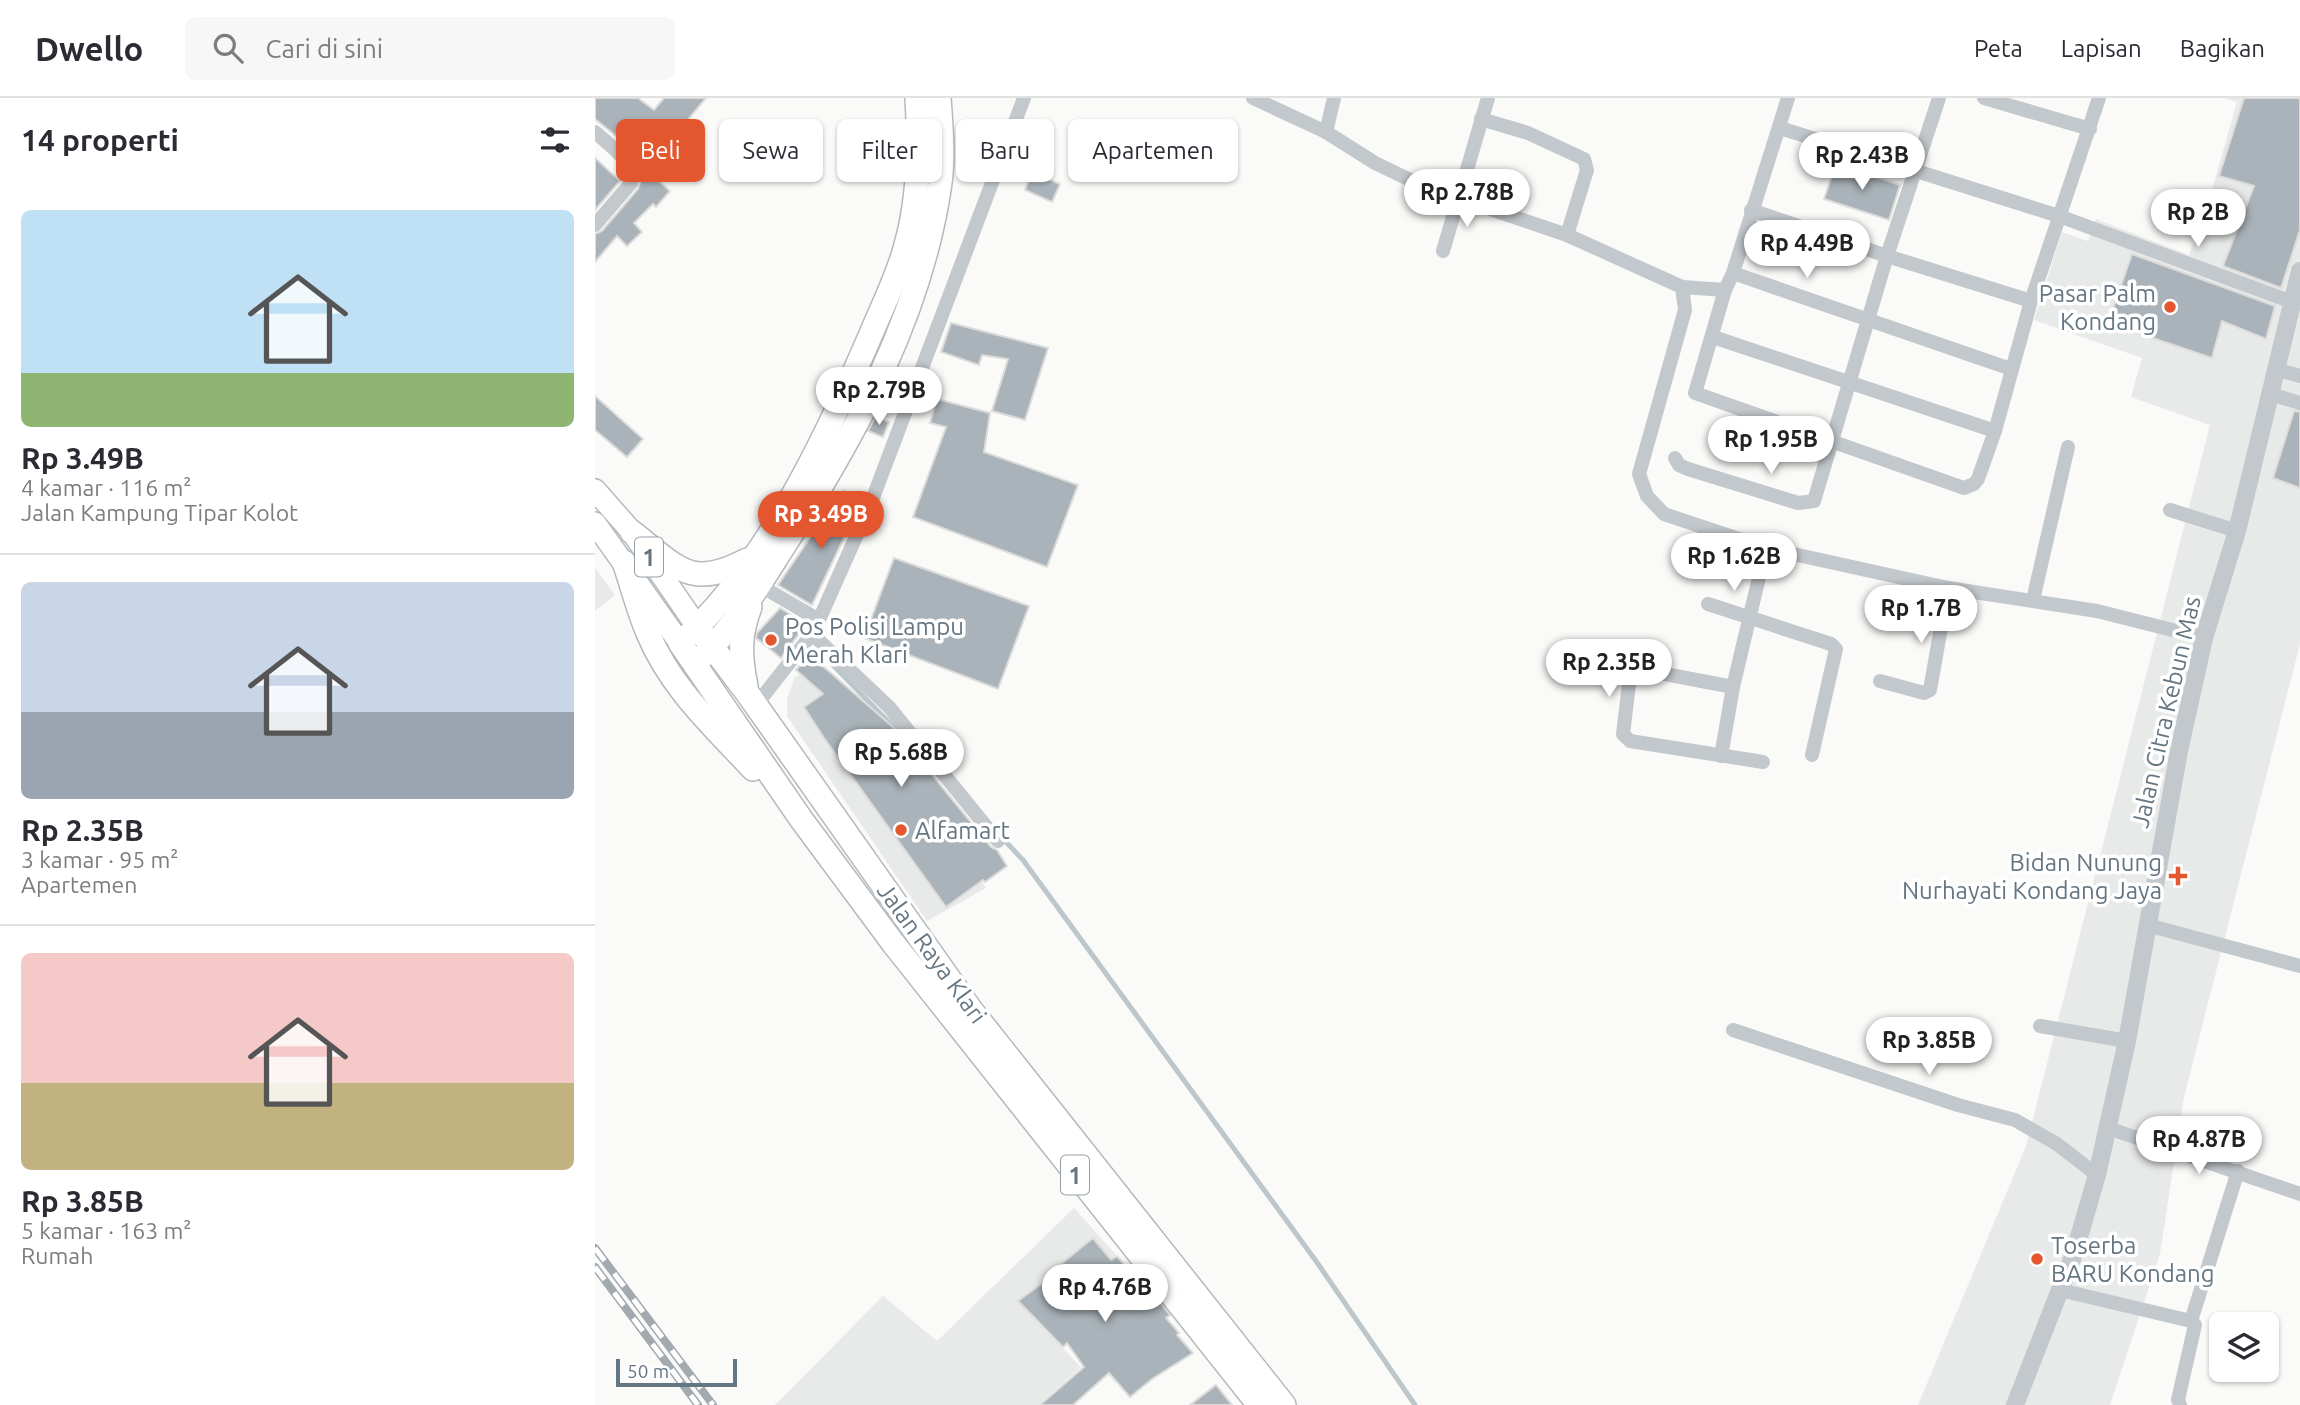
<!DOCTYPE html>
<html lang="id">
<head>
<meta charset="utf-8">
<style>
	body { margin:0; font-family:Ubuntu,sans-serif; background:#f7f7f7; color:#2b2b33; height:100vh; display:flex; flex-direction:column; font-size:26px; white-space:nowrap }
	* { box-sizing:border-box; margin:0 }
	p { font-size:23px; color:#7c7c81 }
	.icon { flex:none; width:38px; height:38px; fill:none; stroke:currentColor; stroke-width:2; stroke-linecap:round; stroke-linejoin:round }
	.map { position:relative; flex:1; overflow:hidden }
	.sheet { display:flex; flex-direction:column; background:#fff; width:595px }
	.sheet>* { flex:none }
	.hud { position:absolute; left:21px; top:21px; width:665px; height:63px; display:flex; gap:14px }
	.buttons { position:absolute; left:1614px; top:1214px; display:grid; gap:14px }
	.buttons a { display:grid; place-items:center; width:70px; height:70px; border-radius:10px; background:#fff; box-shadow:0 2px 5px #0004; font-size:35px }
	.scale { position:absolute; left:21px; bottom:18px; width:121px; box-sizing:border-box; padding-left:7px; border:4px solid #657683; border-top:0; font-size:19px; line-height:24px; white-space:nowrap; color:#657683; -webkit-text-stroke:5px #fff; paint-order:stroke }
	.price { position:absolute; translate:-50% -60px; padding:0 16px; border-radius:24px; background:#fff; color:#222; font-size:23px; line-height:46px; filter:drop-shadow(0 2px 4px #0008) }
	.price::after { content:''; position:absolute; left:50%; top:42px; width:21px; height:16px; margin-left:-10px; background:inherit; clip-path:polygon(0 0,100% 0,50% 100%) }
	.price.active { background:#e4572e; color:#fff }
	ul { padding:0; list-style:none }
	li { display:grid; align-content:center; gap:14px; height:371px; padding:0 21px }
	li+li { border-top:2px solid #e1e1e2 }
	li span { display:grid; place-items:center; height:217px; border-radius:10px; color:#555 }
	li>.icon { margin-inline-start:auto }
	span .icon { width:126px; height:126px; fill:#fffc; stroke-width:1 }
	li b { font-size:30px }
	h2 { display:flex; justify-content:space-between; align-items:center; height:84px; padding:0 21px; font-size:30px }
	.tag { padding:0 24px; border-radius:10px; background:#fff; box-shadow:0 2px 5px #0004; font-size:24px; line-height:63px }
	.tag.active { background:#e4572e; color:#fff }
	header { display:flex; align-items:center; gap:42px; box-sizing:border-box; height:98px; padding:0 35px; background:#fff; border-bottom:2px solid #e1e1e2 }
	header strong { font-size:33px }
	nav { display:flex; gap:38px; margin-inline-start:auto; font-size:24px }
	.search { width:490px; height:63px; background:#f7f7f7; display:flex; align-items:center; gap:18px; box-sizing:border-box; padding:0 24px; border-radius:10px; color:#7c7c81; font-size:26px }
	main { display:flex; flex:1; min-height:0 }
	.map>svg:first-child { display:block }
</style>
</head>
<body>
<header>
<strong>Dwello</strong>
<div class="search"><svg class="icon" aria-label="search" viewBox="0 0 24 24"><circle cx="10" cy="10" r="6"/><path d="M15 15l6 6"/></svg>Cari di sini</div>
<nav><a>Peta</a><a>Lapisan</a><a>Bagikan</a></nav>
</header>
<main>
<section class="sheet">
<h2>14 properti<svg class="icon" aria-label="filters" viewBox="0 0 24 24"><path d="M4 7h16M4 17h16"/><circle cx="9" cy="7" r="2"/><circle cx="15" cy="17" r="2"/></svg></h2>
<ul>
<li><span style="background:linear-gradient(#bfe0f5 75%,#8fb573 0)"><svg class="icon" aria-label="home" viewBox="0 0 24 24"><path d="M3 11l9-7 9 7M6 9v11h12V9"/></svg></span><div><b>Rp 3.49B</b><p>4 kamar · 116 m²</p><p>Jalan Kampung Tipar Kolot</p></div></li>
<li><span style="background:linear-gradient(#c9d6e8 60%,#9aa5b1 0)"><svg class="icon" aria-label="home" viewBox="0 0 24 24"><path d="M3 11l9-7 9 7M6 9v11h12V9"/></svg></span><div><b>Rp 2.35B</b><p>3 kamar · 95 m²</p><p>Apartemen</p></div></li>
<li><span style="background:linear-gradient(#f6c9c9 60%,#c2b280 0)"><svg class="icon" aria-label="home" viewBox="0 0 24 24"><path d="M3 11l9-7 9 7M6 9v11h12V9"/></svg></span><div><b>Rp 3.85B</b><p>5 kamar · 163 m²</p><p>Rumah</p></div></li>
</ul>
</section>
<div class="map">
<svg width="1705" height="1307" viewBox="0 0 1705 1307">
	<rect width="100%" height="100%" fill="#fafaf8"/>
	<!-- built -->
	<g fill="#e8e9e9">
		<polygon points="1628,0 1705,0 1705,546 1589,999 1565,1156 1515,1307 1323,1307 1431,1048 1615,327 1536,299 1547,260 1439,222 1467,134 1493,143 1501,121 1594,157 1608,123 1642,4"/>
		<polygon points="0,470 20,497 0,513"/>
		<polygon points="205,576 262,622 391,790 332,823 192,618 192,601 200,579"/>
		<polygon points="479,1110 521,1157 442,1223 486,1269 443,1307 180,1307 288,1198 342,1243"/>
	</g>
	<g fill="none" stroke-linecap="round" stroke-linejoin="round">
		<!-- stream -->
		<g stroke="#bbc7cb" stroke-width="5">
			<polyline points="232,561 318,649"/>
			<polyline points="411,744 428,762 721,1163 820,1307"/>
		</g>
	</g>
	<!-- building -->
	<g fill="#aab3b9" stroke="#dcdcda" stroke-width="2">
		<polygon points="0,0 43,0 59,12 69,0 111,0 56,66 0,21"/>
		<polygon points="1649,0 1705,0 1705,132 1686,190 1628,168 1659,88 1624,78"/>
		<polygon points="0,60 25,83 0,112"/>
		<polygon points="1241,66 1305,87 1294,122 1229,101"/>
		<polygon points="53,73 75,93 61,109 58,106 39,125 47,134 32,148 22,138 0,164 0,136 7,133 43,91 46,82"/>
		<polygon points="437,74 465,86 457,104 430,92"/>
		<polygon points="1537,156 1680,208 1671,241 1627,223 1617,260 1513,225"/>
		<polygon points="356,225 453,250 430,322 397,313 413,261 387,257 384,267 346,254"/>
		<polygon points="0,298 48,341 32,359 0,332"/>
		<polygon points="342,301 395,315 389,354 483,387 452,469 318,419 351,329 335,325"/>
		<polygon points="1699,313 1705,314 1705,390 1678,380"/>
		<polygon points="280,319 294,324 288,339 273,333"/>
		<polygon points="248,393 268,400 217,507 183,487 223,428 229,431"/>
		<polygon points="299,460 434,508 403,591 269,540"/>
		<polygon points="185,510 211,526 186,560 161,540 162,535"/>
		<polygon points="214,556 298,629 396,749 402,752 412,768 390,784 388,782 351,809 229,640 209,609 228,596 201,572"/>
		<polygon points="498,1140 516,1162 522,1158 544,1185 548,1183 575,1217 571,1220 584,1235 582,1237 598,1255 557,1281 535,1299 514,1275 478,1307 445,1307 489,1269 472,1245 468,1249 423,1203 464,1173 461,1170"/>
		<polygon points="621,1287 637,1307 595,1307"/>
	</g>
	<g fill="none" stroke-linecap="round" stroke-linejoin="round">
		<defs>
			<g id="primary">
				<polyline points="0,392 37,434 103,530"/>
				<polyline points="0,425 85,545"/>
			</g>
			<g id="trunk">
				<path d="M322,0c3,48 2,101 -11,147 -8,31 -23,60 -35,89 -44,102 -106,235 -191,309l121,176 92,124 366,462"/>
				<path d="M37,434c46,36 58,58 115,28"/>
				<path d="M29,464c8,23 14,48 24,71 22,54 66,94 105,136"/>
				<polyline points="103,530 153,596 376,912 689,1307"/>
				<path d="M108,558c34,-32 59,-76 84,-115 70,-109 135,-229 153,-358 4,-28 1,-57 -1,-85"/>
				<path d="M151,588c-6,-29 -7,-51 4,-79"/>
			</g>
		</defs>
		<!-- primary casing -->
		<use href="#primary" stroke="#b5babe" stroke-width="24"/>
		<!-- trunk casing -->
		<use href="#trunk" stroke="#b4b9bd" stroke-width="26"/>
		<!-- minor -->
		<g stroke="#c3c8cc" stroke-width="14">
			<polyline points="658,0 731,34 780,65 830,89 972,137 1087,189 1090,212 1044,376 1052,398 1069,416 1171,450 1353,490 1502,513 1609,540"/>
			<polyline points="1193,0 1138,175 1130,192 1100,295 1369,390 1379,386 1383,381 1400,333 1436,203 1504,0"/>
			<polyline points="1389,0 1495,31"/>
			<polyline points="886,21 933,35 989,61 992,72 972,137"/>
			<polyline points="1185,30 1464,118 1697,204"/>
			<path d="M0,34c14,13 40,30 36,51l-36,42"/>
			<polyline points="731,34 739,0"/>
			<polyline points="1156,112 1292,158 1436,203"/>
			<polyline points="848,153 893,0"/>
			<polyline points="1138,175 1416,271"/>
			<polyline points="1087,189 1130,192"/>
			<polyline points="1118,239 1400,333"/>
			<polyline points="1680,271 1705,278"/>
			<polyline points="1675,296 1705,305"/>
			<polyline points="1080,360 1084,367 1093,371 1203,405 1219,403 1292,158 1344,0"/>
			<polyline points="1575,412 1642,433"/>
			<polyline points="164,487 224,522"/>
			<polyline points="1438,502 1473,349"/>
			<polyline points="1113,506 1236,546 1241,551 1217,657"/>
			<polyline points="217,536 294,609 403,743"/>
			<polyline points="1285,583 1329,595 1335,592 1353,490"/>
			<polyline points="1138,589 1044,571 1035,578 1028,636 1035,643 1168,664"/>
			<polyline points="161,607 217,536 224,522 276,405 429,0"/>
			<polyline points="1126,658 1138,589 1171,450"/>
			<polyline points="1552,827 1705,868"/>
			<polyline points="1445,928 1532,943"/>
			<polyline points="1138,932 1363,1007 1420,1022 1462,1046 1502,1077"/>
			<polyline points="1513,1030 1705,1096"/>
			<polyline points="1465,1192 1596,1223 1600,1227 1583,1302 1585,1307"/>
			<polyline points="1596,1223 1643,1073"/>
		</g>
		<!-- tertiary -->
		<polyline stroke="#c3c8cc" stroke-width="18" points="1420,1307 1479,1156 1502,1077 1532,943 1584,653 1609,540 1642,433 1705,173"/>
		<!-- primary -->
		<use href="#primary" stroke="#fff" stroke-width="21"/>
		<!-- trunk -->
		<use href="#trunk" stroke="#fff" stroke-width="23"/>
		<defs>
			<g id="rail">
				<polyline points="0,1150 118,1307"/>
				<polyline points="0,1169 103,1307"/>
			</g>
		</defs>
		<!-- rail casing -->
		<use href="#rail" stroke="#a2aab0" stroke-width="8"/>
		<!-- rail -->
		<use href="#rail" stroke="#fff" stroke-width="5" stroke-dasharray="16" stroke-linecap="butt"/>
	</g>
	<!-- markers -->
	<g fill="#e4572e" stroke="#fff" stroke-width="2.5">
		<circle cx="1575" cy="209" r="7"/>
		<circle cx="176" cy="542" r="7"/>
		<circle cx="306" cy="732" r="7"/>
		<path d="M1579.5 767.5h7v7h7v7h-7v7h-7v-7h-7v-7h7z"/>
		<circle cx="1442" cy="1161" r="7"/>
	</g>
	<g text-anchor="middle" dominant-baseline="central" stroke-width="7" stroke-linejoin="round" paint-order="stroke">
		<!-- shield labels -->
		<g fill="#fff" stroke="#939fa8" stroke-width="2">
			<rect x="40" y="439.5" width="28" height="39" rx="5"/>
			<rect x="466" y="1057.5" width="28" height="39" rx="5"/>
		</g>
		<g font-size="23" font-weight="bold" fill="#657683">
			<text x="54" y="459">1</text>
			<text x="480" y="1077">1</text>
		</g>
		<!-- poi labels -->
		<g font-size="24" fill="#657683" stroke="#fff" text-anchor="start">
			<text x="1561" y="195" text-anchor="end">Pasar Palm<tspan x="1561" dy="28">Kondang</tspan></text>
			<text x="190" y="528">Pos Polisi Lampu<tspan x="190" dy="28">Merah Klari</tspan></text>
			<text x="320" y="732">Alfamart</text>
			<text x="1567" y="764" text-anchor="end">Bidan Nunung<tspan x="1567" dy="28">Nurhayati Kondang Jaya</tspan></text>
			<text x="1456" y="1147">Toserba<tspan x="1456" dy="28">BARU Kondang</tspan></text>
		</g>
		<!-- street labels -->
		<g font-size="24" fill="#657683" stroke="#fff">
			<text transform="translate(1571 614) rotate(-77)">Jalan Citra Kebun Mas</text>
			<text transform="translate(337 855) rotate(54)">Jalan Raya Klari</text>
		</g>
	</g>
</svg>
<div class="buttons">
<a><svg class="icon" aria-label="layers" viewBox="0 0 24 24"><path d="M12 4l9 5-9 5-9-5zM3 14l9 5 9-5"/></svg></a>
</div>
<div class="scale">50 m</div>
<b class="price" style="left:1267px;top:94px">Rp 2.43B</b>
<b class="price" style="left:872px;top:131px">Rp 2.78B</b>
<b class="price" style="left:1603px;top:151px">Rp 2B</b>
<b class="price" style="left:1212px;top:182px">Rp 4.49B</b>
<b class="price" style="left:284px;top:329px">Rp 2.79B</b>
<b class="price" style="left:1176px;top:378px">Rp 1.95B</b>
<b class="price active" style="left:226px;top:453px">Rp 3.49B</b>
<b class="price" style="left:1139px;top:495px">Rp 1.62B</b>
<b class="price" style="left:1326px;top:547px">Rp 1.7B</b>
<b class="price" style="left:1014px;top:601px">Rp 2.35B</b>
<b class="price" style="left:306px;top:691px">Rp 5.68B</b>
<b class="price" style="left:1334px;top:979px">Rp 3.85B</b>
<b class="price" style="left:1604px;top:1078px">Rp 4.87B</b>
<b class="price" style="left:510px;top:1226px">Rp 4.76B</b>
<div class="hud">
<a class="tag active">Beli</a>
<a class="tag">Sewa</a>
<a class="tag">Filter</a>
<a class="tag">Baru</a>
<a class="tag">Apartemen</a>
</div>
</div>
</main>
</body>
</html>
